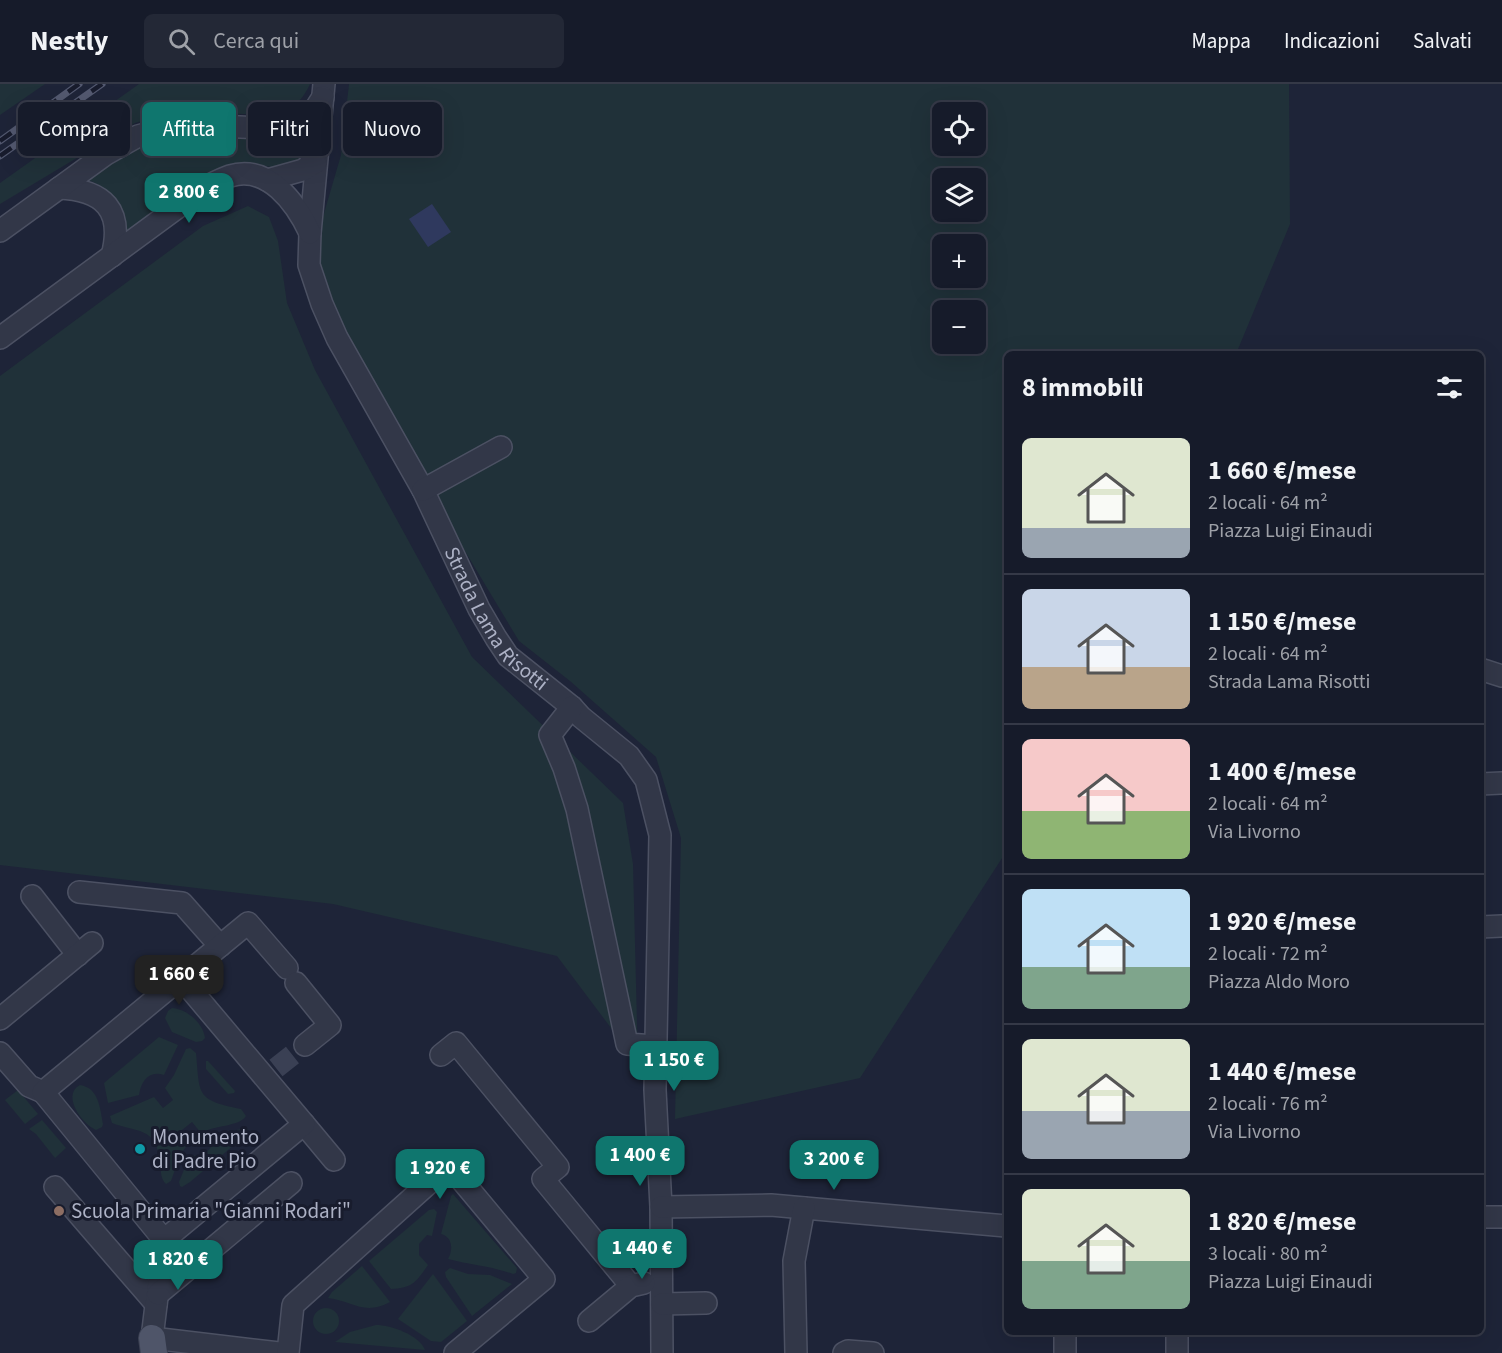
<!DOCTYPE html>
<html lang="it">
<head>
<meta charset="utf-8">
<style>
	body { margin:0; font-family:"Source Sans 3",sans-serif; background:#232836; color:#f1f3f6; height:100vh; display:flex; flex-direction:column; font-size:22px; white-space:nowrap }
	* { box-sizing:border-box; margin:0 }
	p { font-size:20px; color:#9ea1a8 }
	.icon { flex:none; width:33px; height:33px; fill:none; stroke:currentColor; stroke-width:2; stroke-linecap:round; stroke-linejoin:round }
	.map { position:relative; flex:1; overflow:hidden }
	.details { position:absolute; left:1004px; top:267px; width:480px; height:984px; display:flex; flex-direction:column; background:#161b2a; border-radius:9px; box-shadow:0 6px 24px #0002,0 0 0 2px #353947 }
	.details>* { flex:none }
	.banner { position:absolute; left:18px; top:18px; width:570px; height:54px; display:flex; gap:12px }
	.tools { position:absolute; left:932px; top:18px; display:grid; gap:12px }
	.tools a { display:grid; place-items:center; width:54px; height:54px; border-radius:9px; background:#161b2a; box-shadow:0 6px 24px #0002,0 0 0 2px #353947; font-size:30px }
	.price { position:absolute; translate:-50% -51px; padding:0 14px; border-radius:12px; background:#0f766e; color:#fff; font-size:20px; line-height:39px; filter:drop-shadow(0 2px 3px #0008) }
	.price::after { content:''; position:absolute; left:50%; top:36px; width:18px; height:14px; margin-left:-9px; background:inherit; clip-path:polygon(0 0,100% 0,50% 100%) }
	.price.current { background:#222; color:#fff }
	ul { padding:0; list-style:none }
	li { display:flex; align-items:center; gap:18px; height:150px; padding:0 18px }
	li+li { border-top:2px solid #353947 }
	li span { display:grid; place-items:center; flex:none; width:168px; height:120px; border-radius:9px; color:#555 }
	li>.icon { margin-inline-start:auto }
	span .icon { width:72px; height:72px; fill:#fffc; stroke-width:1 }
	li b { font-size:26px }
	h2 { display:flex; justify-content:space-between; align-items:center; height:72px; padding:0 18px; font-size:26px }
	.chip { padding:0 21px; border-radius:9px; background:#161b2a; box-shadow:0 6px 24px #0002,0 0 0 2px #353947; font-size:21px; line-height:54px }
	.chip.current { background:#0f766e; color:#fff }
	header { display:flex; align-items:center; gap:36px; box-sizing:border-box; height:84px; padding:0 30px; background:#161b2a; border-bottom:2px solid #353947 }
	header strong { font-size:28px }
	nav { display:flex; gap:33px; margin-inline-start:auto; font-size:21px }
	.search { width:420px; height:54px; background:#232836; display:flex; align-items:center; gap:15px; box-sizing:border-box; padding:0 21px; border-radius:9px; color:#9ea1a8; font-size:22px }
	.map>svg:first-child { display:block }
</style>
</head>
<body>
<header>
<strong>Nestly</strong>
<div class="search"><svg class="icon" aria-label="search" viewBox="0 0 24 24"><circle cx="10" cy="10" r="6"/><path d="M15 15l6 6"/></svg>Cerca qui</div>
<nav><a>Mappa</a><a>Indicazioni</a><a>Salvati</a></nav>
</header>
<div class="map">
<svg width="1502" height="1269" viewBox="0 0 1502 1269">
	<rect width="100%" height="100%" fill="#1e2438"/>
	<!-- green -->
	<g fill="#203139" fill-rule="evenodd">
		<polygon points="0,0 45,0 0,31"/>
		<path d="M139,0h171c-8,18 -19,26 -37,31l-88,-3 -22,3 -28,8 -135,81v-21z"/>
		<path d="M349,0h940l1,140 -54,130h-230v571v-73l-146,226 -185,41 6,-281 -25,-81 -86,-76 -51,-40 -182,-303 -28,-73 32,-110zM942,28h33v34h-33zM942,94h33v34h-33zM942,160h33v34h-33zM942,226h33v34h-33z"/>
		<path d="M210,51l68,7 19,9 3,6 -2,5 -17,7 -31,-6 -21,3 -102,67c-3,-25 -14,-44 -39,-53v-3c45,-28 67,-41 122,-42z"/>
		<polygon points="248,122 269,133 278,157 287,219 315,286 472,573 623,719 633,780 638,980 557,872 333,820 0,781 0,292 203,142"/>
		<path d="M172,924c15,1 31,15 33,30l-3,3 -6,1 -24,-10 -7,-14 3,-7z"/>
		<path d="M159,953l19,8 -14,30c-15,-5 -23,6 -25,20l-31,8 -4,-20z"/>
		<path d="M190,964l6,5c4,41 -1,47 45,56l5,7c-7,11 -32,9 -45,17l-9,-11 -10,8 9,11 -10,12 -10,28 -5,3c-6,-6 -5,-14 -6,-23 -5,-35 -22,-28 -48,-38l-2,-7 44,-19 9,11 10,-8 -8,-12 9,-13 12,-26z"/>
		<polygon points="206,977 208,977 235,1007 234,1009 228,1010 206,985"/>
		<path d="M80,1001c19,3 20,23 23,39l-1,3 -6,3c-14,-6 -35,-35 -16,-45z"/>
		<polygon points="18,1006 38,1030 25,1040 5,1016"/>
		<polygon points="42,1036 66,1064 55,1074 36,1050 29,1045"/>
		<path d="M247,1044l1,2 -1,4 -57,48 -8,5 -2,-1 -1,-4 11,-27c15,3 24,-7 25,-21z"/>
		<path d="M453,1110l64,74 -1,5 -3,1c-22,-8 -43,-9 -65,-15 5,-9 5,-22 -7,-25l10,-38z"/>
		<path d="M434,1125l3,3 -5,24 -5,-1 -8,9v11l9,10c-12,17 -15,23 -37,24l-22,-28 60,-51z"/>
		<path d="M362,1182l28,36c-26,14 -37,-1 -62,-4l4,-6z"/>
		<polygon points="450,1184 468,1190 490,1191 512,1200 472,1232 446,1193 445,1188"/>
		<polygon points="433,1190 467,1237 441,1258 431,1257 398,1235"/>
		<circle cx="326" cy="1237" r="13"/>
		<path d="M376,1241c15,0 43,10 49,25l-90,-8 15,-10z"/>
	</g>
	<!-- water -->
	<polygon fill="#2f395e" points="432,120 451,148 428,163 409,135"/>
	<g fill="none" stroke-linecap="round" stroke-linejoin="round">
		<!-- minor-tunnel -->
		<polyline stroke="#3a4054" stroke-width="21" stroke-dasharray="21 10" stroke-linecap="butt" points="276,984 305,961"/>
		<defs>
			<g id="minor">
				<path id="s1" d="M324,0l-14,149 -1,32 13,39 15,34 86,152 56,119 17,29 12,18 64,51 9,10 48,39 17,24 14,55 -5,255 6,117 1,146"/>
				<polyline points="283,45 305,62 316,78"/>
				<polyline points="267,96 303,86 316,78"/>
				<path d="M59,104c45,2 65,22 53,68"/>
				<polyline points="0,147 106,70 138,52 171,43 199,41 283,45 314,27 323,13"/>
				<path d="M0,254l204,-150c8,-4 17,-9 26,-12 38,-12 66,27 80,57"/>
				<polyline points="423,406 501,363"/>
				<polyline points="1480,585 1502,592"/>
				<polyline points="572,623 550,651 564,684 577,725 627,960 655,962"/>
				<polyline points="1480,700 1502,699"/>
				<polyline points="79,808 182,819 220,862"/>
				<polyline points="32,812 78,871"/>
				<polyline points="1480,843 1502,842"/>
				<polyline points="181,894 248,839 287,884"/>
				<polyline points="296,899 330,941 305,961"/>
				<polyline points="0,935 92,859"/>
				<polyline points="0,969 29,1002 43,1008"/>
				<polyline points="441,971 456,959 558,1083 543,1095 631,1202"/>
				<polyline points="304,1040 334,1076"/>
				<polyline points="55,1103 156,1220"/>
				<polyline points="661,1123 771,1121 1006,1142"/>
				<polyline points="1480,1133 1502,1133"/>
				<polyline points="164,1156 43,1008 181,894 304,1040 164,1156 152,1254 279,1269"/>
				<polyline points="158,1210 291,1099"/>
				<polyline points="662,1220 706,1219"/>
				<polyline points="589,1237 631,1202 644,1199"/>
				<polyline points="1065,1248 1065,1269"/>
				<polyline points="1177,1248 1177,1269"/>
				<polyline points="288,1269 293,1221 449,1081 544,1195 455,1269"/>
				<polyline points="796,1269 794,1177 804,1124"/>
				<polyline points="844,1269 848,1267 873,1269"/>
			</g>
			<polyline id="major" points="152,1254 154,1269"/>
		</defs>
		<!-- minor casing -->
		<use href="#minor" stroke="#4c5163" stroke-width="24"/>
		<!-- major casing -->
		<use href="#major" stroke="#3b4052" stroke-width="28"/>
		<!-- minor -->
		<use href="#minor" stroke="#323748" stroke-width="21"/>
		<!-- major -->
		<use href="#major" stroke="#4f5569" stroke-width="26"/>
		<defs>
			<g id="rail">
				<polyline points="0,57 79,0"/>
				<polyline points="0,72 102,0"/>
			</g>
		</defs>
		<!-- rail casing -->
		<use href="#rail" stroke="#535970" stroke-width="7"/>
		<!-- rail -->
		<use href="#rail" stroke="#181c2d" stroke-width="4.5" stroke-dasharray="14" stroke-linecap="butt"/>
	</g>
	<!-- markers -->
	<circle fill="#0f9aa8" stroke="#181c2d" stroke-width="2" cx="140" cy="1065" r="6"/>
	<circle fill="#8d6e63" stroke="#181c2d" stroke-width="2" cx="59" cy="1127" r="6"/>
	<g text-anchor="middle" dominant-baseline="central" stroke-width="6" stroke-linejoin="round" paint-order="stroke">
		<!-- street labels -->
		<g font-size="21" fill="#acb1c5" stroke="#181c2d">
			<text stroke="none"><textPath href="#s1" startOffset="584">Strada Lama Risotti</textPath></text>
		</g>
		<!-- poi labels -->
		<g font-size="21" fill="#acb1c5" stroke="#181c2d" text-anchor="start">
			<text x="152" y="1053">Monumento<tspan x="152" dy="24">di Padre Pio</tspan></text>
			<text x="71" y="1127">Scuola Primaria "Gianni Rodari"</text>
		</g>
	</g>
</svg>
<div class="tools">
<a><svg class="icon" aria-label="locate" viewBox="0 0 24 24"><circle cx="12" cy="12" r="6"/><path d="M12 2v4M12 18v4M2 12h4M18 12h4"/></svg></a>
<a><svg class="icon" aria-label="layers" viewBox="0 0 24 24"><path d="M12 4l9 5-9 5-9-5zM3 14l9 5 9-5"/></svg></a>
<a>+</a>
<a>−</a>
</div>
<b class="price" style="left:189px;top:140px">2 800 €</b>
<b class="price current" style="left:179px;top:922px">1 660 €</b>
<b class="price" style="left:674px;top:1008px">1 150 €</b>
<b class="price" style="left:640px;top:1103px">1 400 €</b>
<b class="price" style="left:834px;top:1107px">3 200 €</b>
<b class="price" style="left:440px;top:1116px">1 920 €</b>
<b class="price" style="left:642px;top:1196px">1 440 €</b>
<b class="price" style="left:178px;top:1207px">1 820 €</b>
<div class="banner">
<a class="chip">Compra</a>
<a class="chip current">Affitta</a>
<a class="chip">Filtri</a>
<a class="chip">Nuovo</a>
</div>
<section class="details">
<h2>8 immobili<svg class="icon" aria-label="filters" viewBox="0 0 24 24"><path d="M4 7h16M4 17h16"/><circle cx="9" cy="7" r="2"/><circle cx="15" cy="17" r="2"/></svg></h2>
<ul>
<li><span style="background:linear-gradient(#dfe7d0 75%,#9aa5b1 0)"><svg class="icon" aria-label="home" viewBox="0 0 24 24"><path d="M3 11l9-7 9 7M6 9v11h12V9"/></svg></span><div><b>1 660 €/mese</b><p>2 locali · 64 m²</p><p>Piazza Luigi Einaudi</p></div></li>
<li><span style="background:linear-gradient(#c9d6e8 65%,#b9a48a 0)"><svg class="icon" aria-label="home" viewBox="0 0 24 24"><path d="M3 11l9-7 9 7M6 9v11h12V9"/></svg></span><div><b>1 150 €/mese</b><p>2 locali · 64 m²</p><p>Strada Lama Risotti</p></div></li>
<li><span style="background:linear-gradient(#f6c9c9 60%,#8fb573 0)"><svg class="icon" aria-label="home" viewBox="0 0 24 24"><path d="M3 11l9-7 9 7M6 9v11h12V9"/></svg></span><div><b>1 400 €/mese</b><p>2 locali · 64 m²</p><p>Via Livorno</p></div></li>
<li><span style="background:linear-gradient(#bfe0f5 65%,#7fa58c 0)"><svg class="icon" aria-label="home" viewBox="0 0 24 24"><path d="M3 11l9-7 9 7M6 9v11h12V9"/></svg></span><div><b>1 920 €/mese</b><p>2 locali · 72 m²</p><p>Piazza Aldo Moro</p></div></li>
<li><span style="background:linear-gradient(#dfe7d0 60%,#9aa5b1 0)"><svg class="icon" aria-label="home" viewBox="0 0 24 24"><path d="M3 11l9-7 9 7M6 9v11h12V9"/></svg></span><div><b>1 440 €/mese</b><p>2 locali · 76 m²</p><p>Via Livorno</p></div></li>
<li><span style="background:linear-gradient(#dfe7d0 60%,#7fa58c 0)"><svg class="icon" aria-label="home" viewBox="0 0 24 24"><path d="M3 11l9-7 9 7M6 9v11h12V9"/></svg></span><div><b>1 820 €/mese</b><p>3 locali · 80 m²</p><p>Piazza Luigi Einaudi</p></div></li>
</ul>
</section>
</div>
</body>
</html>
